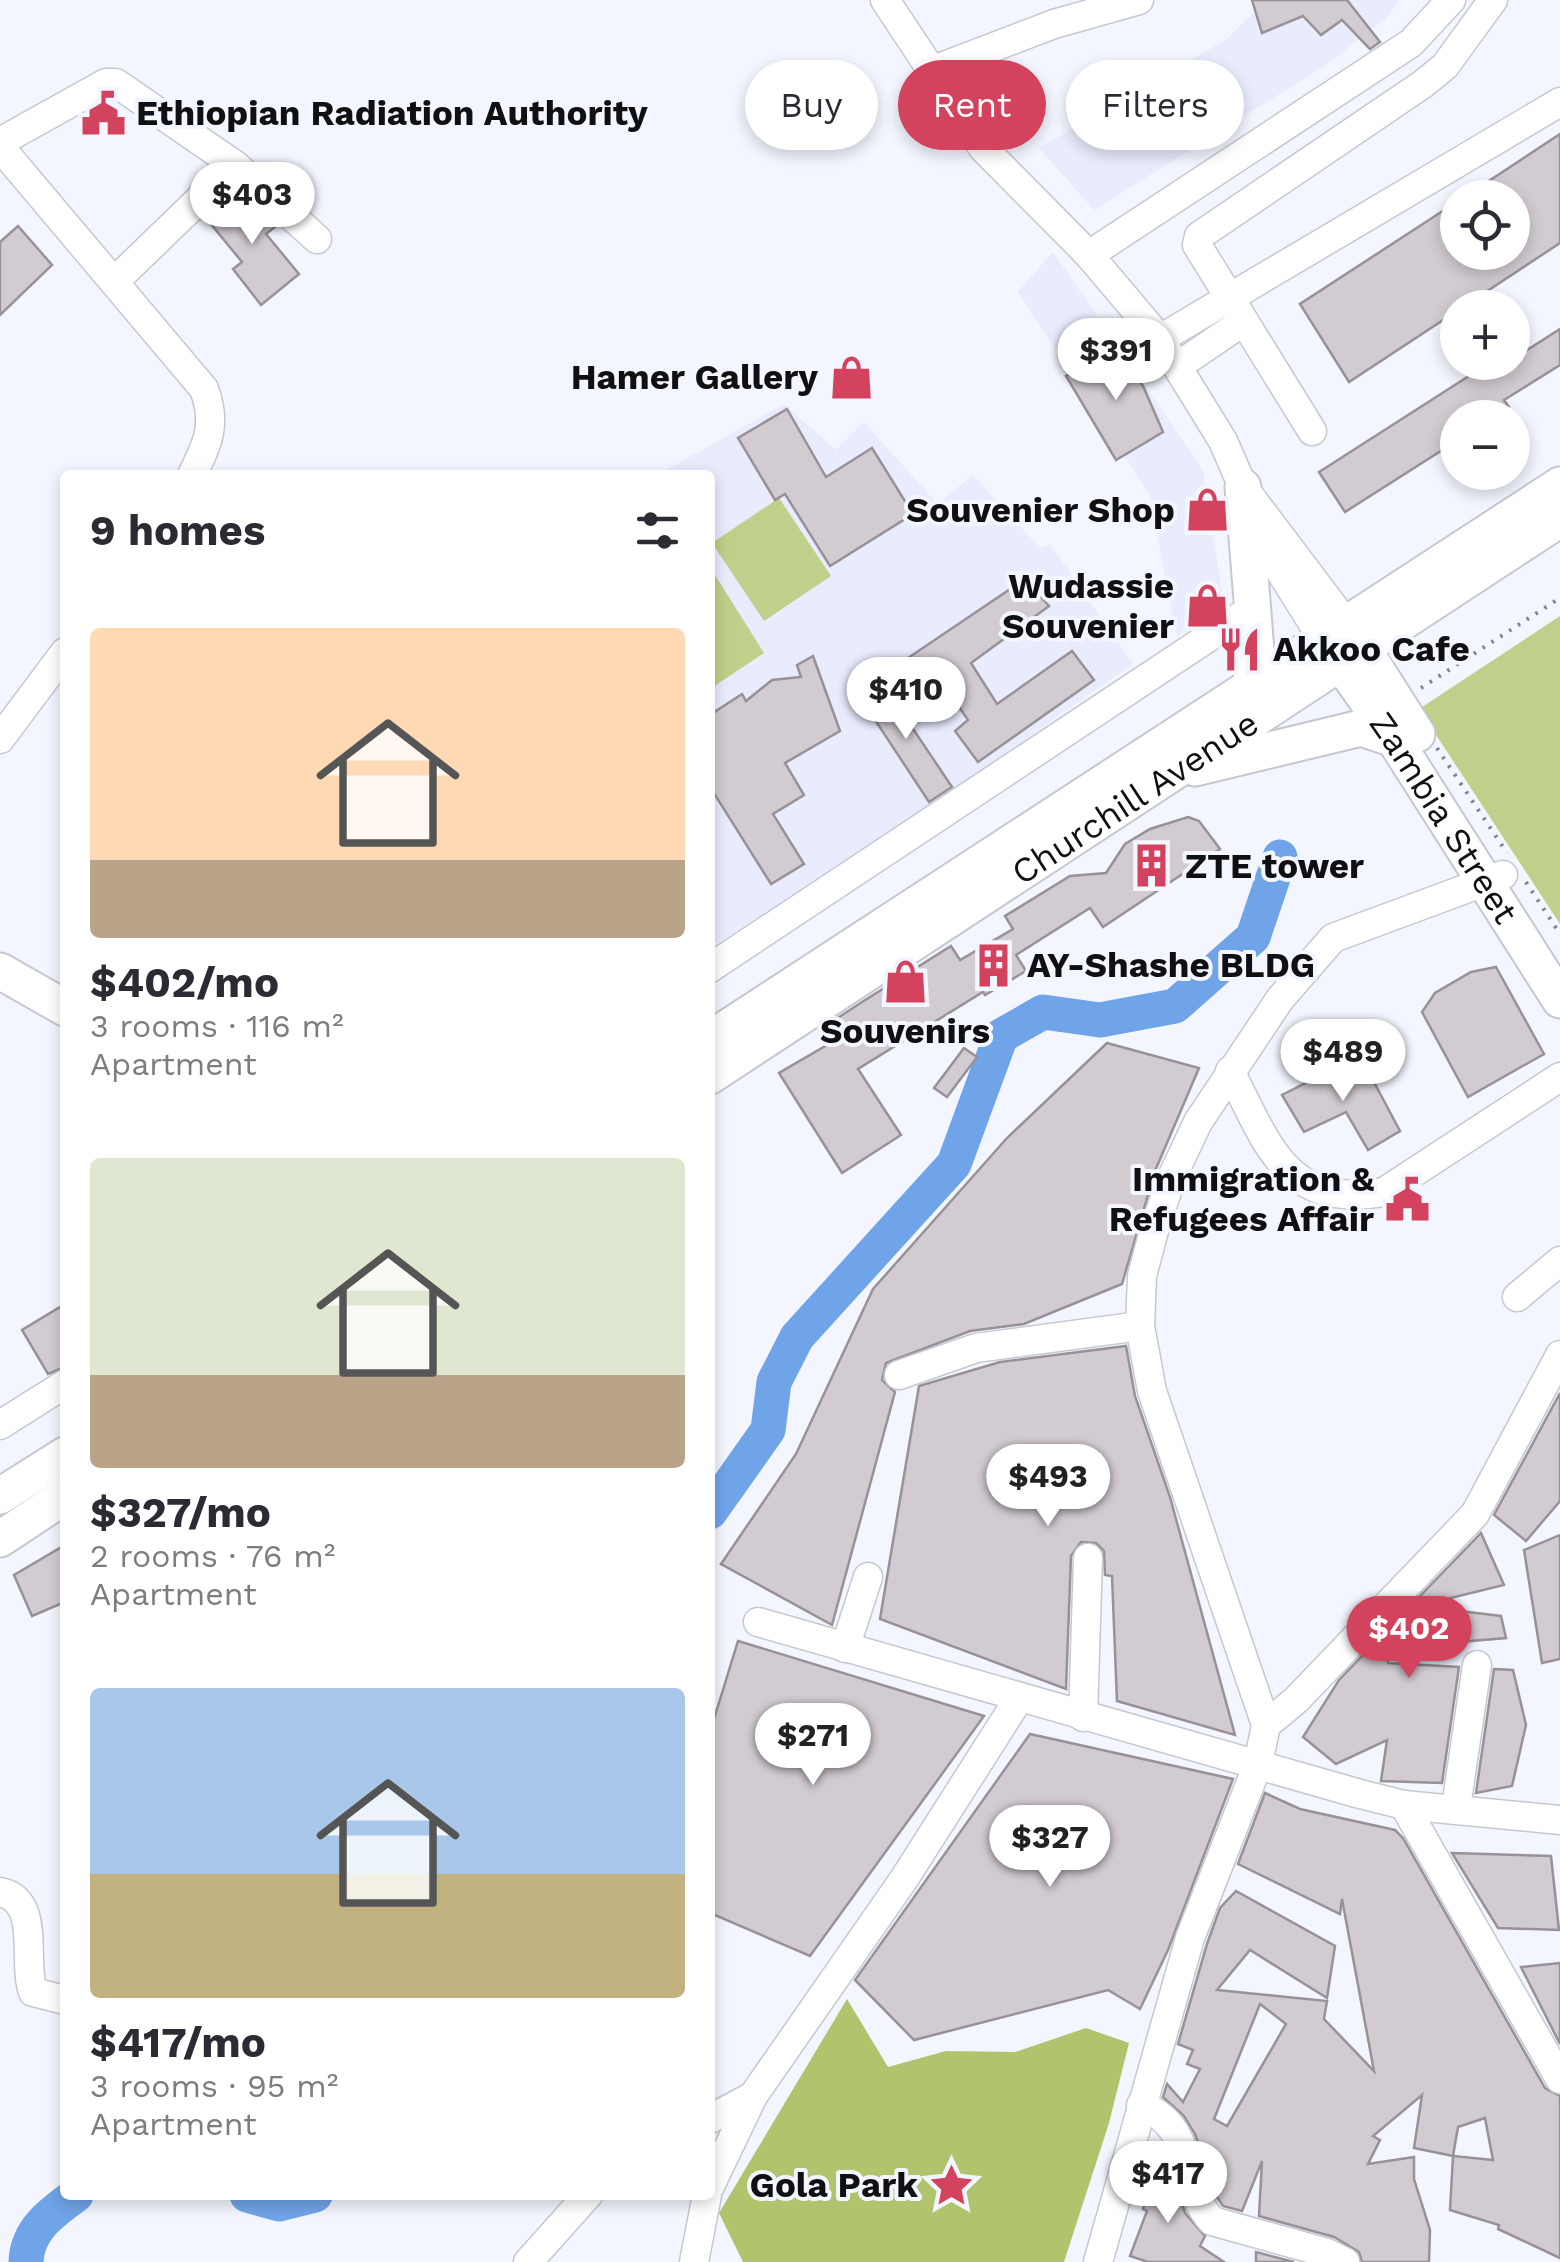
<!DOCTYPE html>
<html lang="en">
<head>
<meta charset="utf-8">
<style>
	body { margin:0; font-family:"Work Sans",sans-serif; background:#f7f7f7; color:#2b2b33; height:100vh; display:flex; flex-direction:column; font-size:38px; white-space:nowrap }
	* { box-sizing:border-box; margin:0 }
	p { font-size:32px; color:#7c7c81 }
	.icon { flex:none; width:55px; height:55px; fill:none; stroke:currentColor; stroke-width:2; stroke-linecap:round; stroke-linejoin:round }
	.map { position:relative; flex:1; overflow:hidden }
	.sheet { position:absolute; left:60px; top:470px; width:655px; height:1730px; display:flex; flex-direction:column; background:#fff; border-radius:10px; box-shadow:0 5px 15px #0003 }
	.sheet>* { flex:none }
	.hud { position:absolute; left:745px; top:60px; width:665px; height:90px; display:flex; gap:20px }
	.buttons { position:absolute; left:1440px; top:180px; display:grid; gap:20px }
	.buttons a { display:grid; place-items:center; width:90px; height:90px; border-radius:50%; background:#fff; box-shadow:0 5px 15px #0003; font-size:50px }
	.price { position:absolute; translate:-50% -85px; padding:0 22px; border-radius:35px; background:#fff; color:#222; font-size:32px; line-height:65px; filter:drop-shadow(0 2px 5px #0008) }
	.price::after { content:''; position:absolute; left:50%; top:60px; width:30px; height:22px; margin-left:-15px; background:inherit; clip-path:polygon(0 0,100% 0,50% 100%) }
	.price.selected { background:#d4435e; color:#fff }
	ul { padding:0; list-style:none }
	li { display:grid; align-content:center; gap:20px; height:530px; padding:0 30px }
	li span { display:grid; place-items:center; height:310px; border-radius:10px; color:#555 }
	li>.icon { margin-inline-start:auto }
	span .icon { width:180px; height:180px; fill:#fffc; stroke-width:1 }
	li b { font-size:42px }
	h2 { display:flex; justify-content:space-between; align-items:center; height:120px; padding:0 30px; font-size:42px }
	.tag { padding:0 35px; border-radius:45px; background:#fff; box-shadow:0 5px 15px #0003; font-size:35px; line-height:90px }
	.tag.selected { background:#d4435e; color:#fff }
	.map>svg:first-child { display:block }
</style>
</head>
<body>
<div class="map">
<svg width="1560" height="2262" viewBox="0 0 1560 2262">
	<rect width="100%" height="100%" fill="#f3f6ff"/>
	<!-- built -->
	<g fill="#e8ecfd">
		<polygon points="1266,0 1399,0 1385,19 1326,65 1094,210 1039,148 1227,39"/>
		<polygon points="1053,252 1203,470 1224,604 1177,637 1149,493 1018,292"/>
		<polygon points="784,404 836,450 864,422 937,504 973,475 1040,548 1050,544 1133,664 885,837 710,948 710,475 657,475"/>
	</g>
	<!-- green -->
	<g fill="#bed089">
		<polygon points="779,498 831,576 764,621 712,543"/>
		<polygon points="710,567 764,653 710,689"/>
		<polygon points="1560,616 1560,924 1419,709"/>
	</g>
	<!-- forest -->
	<polygon fill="#afc46d" points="847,1999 888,2067 946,2051 1015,2052 1086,2028 1129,2043 1109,2123 1064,2262 743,2262 719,2213"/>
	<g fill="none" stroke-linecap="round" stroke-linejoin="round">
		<!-- river -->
		<g stroke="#70a4e8" stroke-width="35">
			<polyline points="710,1512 768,1430 774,1382 797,1337 954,1164 1001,1036 1043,1012 1100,1020 1175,1006 1253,937 1280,857"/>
			<polyline points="247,2195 279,2204 315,2195"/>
			<path d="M26,2262c1,-32 25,-49 50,-67"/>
		</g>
	</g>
	<!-- building -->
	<g fill="#d2cbd2" stroke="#989198" stroke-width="2.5" fill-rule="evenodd">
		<polygon points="1252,0 1347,0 1380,42 1370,49 1342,20 1321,35 1303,16 1262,33"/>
		<polygon points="1560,134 1560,243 1349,382 1300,304 1458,201 1458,252 1512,252 1512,198 1463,198"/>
		<polygon points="235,189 275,227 266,234 299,274 261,305 233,269 242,262 206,218"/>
		<polygon points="18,226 52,265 0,315 0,242"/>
		<polygon points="1560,329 1560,365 1504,400 1509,407 1492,418 1458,418 1458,440 1345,512 1319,472 1483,367 1488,375"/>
		<polygon points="1112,348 1143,386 1163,432 1116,460 1066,376"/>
		<polygon points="787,409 826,477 872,448 913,514 830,566 785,494 775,500 738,438"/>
		<polygon points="1025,579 1049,606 971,663 997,704 1072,651 1094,680 978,762 955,731 968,720 942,682 927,693 905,660"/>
		<polygon points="813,656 840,731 785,763 804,795 773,814 804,864 771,884 710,787 710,715 742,694 746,701 772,680 801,677 797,665"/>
		<polygon points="874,683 881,694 887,690 952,787 929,802 858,694"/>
		<polygon points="1188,817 1199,821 1220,849 1103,927 1090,908 1016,955 1026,971 985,995 983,992 858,1069 901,1135 842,1173 779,1073 839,1038 830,1023 862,1002 951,946 960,960 1013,929 1005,916 1070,876 1106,873 1125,844 1150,829"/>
		<polygon points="1496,967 1544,1054 1468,1097 1422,1012 1435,993 1471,972"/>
		<polygon points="1107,1043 1199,1068 1155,1171 1122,1284 1024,1324 970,1331 886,1363 882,1380 895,1392 832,1625 721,1564 796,1454 873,1289 1007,1138"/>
		<polygon points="964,1048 977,1057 947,1097 934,1088"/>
		<polygon points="1341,1065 1352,1067 1375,1084 1400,1131 1368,1150 1346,1112 1304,1132 1282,1095"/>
		<polygon points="65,1304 65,1367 48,1374 22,1330"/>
		<polygon points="1126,1346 1135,1396 1170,1497 1235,1735 1117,1701 1112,1576 1105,1575 1104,1551 1096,1543 1081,1542 1071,1556 1066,1689 880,1619 919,1386 1000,1362"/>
		<polygon points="1560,1393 1560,1501 1526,1541 1494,1515"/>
		<polygon points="1481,1533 1504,1585 1418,1606 1501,1616 1506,1638 1387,1648 1388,1663 1459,1667 1442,1783 1381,1781 1387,1740 1336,1764 1303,1737 1339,1680"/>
		<polygon points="1560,1535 1560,1659 1542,1663 1524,1550"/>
		<polygon points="65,1545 65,1602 32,1616 14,1575"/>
		<polygon points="738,1641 984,1716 810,1956 710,1913 710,1732"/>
		<polygon points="1494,1669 1513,1670 1526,1725 1512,1786 1476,1793"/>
		<polygon points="1030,1734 1233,1779 1168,1950 1140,2009 1108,1990 914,2040 855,1980"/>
		<path d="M1265,1793l35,16 95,21 8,8 142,250 15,8v162l-62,-29 1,-4 -49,-15 3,-54 -39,-8 8,-53 -49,41 7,4 -12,24 46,-7v22l16,51 -1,32h-67l-3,-10 -25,-15 -75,-21 3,-55 -20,50 -19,-5 -6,-9 -22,-63 -11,-18 -21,-19 4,-13 16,18 17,-33 -13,-5 6,-14 -15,-6 29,-100 13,-36 16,-17 99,55 -8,52 -77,-48 -33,40 110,11 -3,18 50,52 -32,-172 -2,15 -102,-50zM1260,2004l26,20 -59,102 -13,-7zM1485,2118l8,42 -40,-4 5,-29z"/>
		<polygon points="1452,1853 1551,1856 1559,1930 1498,1928"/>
		<polygon points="1560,1963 1560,2044 1521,1967"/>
		<polygon points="1155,2165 1170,2167 1185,2213 1205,2236 1200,2246 1224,2262 1148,2262 1130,2256 1147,2211 1143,2209"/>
		<polygon points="1256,2252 1294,2262 1256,2262"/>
	</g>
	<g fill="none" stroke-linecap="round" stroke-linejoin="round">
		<defs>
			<g id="minor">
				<polyline points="885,0 983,148 1089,255 1160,339 1223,441 1243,487 1345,622"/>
				<polyline points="931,71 1054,24 1139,0"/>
				<polyline points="0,142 106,83 116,83 235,165 317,239"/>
				<path d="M0,147l204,242c13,35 4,54 -12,86"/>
				<polyline points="1089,255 1411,43 1451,0"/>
				<polyline points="115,281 235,165"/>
				<polyline points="1160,339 1560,102"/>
				<polyline points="1178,366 1244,321"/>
				<polyline points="1312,431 1197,245 1199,236 1423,84 1445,66 1493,0"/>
				<polyline points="1264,528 1277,566 1322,638"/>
				<polyline points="0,739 65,652"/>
				<polyline points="710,968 1239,617"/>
				<path d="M1230,1071c38,74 56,138 154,121l176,-115"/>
				<polyline points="1517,1297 1560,1261"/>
				<polyline points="899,1375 976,1348 1140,1326"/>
				<polyline points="0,1425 65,1384"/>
				<polyline points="758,1622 1360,1794 1404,1805 1560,1820"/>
				<polyline points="845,1648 868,1577"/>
				<polyline points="1083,1717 1088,1558"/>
				<polyline points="1266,1725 1296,1700 1475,1514 1560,1355"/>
				<polyline points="1404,1805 1560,2079"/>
				<polyline points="1456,1807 1477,1665"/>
				<path d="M0,1892c42,8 22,69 33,100l32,8"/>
				<path d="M1141,2105c58,24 36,78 71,116l115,32 18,9"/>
				<polyline points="710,2119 753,2096"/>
				<polyline points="710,2186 753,2096 904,1879 1018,1700"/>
				<polyline points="528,2262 588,2195"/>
				<polyline points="694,2262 707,2195"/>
				<polyline points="1098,2262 1190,1938 1258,1764 1266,1725 1152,1391 1140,1326 1142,1276 1155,1227 1172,1177 1198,1122 1280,999 1333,938 1503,875"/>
			</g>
			<g id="major">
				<polyline points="1243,487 1256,651 1250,686"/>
				<polyline points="1351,630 1417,734"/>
				<path id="s1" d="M1328,645l66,94 166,261"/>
				<polyline points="1195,768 1361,728 1394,739"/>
				<polyline points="0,971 65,1008"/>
				<polyline points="710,1039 1560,485"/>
				<path id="s2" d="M710,1076l850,-557"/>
				<polyline points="0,1496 65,1455"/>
				<polyline points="0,1539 65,1496"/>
			</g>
		</defs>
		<!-- minor casing -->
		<use href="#minor" stroke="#c5c8d0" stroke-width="31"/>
		<!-- major casing -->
		<use href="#major" stroke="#c5c8d0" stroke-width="39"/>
		<!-- path -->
		<g stroke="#83848a" stroke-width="4" stroke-dasharray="2.5 8" stroke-linecap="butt">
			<polyline points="1421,688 1560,598"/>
			<polyline points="1437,748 1507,853"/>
			<polyline points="1526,882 1560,934"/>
		</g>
		<!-- minor -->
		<use href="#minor" stroke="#fff" stroke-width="28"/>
		<!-- major -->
		<use href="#major" stroke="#fff" stroke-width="35"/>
	</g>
	<!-- icons -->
	<defs>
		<symbol id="civic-bare" viewBox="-9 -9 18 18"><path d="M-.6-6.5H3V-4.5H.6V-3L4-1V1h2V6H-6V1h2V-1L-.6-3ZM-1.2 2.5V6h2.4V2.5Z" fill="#d4435e" stroke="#f3f6ff" stroke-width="2.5" paint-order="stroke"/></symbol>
		<symbol id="shop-bare" viewBox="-9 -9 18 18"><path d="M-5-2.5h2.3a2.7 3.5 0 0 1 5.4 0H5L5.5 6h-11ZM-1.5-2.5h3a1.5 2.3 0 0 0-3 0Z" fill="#d4435e" stroke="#f3f6ff" stroke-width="2.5" paint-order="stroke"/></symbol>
		<symbol id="restaurant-bare" viewBox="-9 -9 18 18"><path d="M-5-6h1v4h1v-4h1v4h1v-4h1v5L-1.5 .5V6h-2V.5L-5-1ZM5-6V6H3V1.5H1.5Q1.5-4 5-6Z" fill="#d4435e" stroke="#f3f6ff" stroke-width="2.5" paint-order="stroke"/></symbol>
		<symbol id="building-bare" viewBox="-9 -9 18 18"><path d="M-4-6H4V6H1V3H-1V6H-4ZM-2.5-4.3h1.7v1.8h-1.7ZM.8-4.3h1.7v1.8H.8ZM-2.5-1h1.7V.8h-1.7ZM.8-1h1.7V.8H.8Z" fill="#d4435e" stroke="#f3f6ff" stroke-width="2.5" paint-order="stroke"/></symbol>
		<symbol id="sight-bare" viewBox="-9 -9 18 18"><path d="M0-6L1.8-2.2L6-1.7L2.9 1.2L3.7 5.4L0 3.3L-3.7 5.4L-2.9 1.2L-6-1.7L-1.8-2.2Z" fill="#d4435e" stroke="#f3f6ff" stroke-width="2.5" paint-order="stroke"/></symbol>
	</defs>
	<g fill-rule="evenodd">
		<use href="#civic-bare" x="72" y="82" width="63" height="63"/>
		<use href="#shop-bare" x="820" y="346" width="63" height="63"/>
		<use href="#shop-bare" x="1176" y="478" width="63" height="63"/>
		<use href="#shop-bare" x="1176" y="574" width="63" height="63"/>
		<use href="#restaurant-bare" x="1208" y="618" width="63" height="63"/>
		<use href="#building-bare" x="1120" y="834" width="63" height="63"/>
		<use href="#building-bare" x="962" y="934" width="63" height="63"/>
		<use href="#shop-bare" x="874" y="950" width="63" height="63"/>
		<use href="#civic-bare" x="1376" y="1168" width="63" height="63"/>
		<use href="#sight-bare" x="920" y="2154" width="63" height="63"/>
	</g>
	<g text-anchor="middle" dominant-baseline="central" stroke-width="8" stroke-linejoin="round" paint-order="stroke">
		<!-- poi labels -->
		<g font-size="35" font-weight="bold" fill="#101013" stroke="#f3f6ff" text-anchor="end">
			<text x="136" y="113" text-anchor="start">Ethiopian Radiation Authority</text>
			<text x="818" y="377">Hamer Gallery</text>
			<text x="1175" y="510">Souvenier Shop</text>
			<text x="1174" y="586">Wudassie<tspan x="1174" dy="40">Souvenier</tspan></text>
			<text x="1273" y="649" text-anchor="start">Akkoo Cafe</text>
			<text x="1185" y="866" text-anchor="start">ZTE tower</text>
			<text x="1027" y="965" text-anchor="start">AY-Shashe BLDG</text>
			<text x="905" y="1031" text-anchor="middle">Souvenirs</text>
			<text x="1374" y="1179">Immigration &amp;<tspan x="1374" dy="40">Refugees Affair</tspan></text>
			<text x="918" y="2185">Gola Park</text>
		</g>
		<!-- street labels -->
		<g font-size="35" fill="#101013" stroke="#f3f6ff">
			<text stroke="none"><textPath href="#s2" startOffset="508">Churchill Avenue</textPath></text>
			<text stroke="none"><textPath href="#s1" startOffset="208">Zambia Street</textPath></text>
		</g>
	</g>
</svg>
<div class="buttons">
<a><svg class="icon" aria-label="locate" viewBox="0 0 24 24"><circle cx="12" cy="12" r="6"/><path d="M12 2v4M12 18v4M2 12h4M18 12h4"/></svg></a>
<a>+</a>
<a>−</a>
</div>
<b class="price" style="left:252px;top:247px">$403</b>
<b class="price" style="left:1116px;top:403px">$391</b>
<b class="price" style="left:906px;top:742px">$410</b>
<b class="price" style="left:1343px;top:1104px">$489</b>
<b class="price" style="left:1048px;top:1529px">$493</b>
<b class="price selected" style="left:1409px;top:1681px">$402</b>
<b class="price" style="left:813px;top:1788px">$271</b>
<b class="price" style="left:1050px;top:1890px">$327</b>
<b class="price" style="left:1168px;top:2226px">$417</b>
<div class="hud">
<a class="tag">Buy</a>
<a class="tag selected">Rent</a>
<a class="tag">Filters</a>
</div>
<section class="sheet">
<h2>9 homes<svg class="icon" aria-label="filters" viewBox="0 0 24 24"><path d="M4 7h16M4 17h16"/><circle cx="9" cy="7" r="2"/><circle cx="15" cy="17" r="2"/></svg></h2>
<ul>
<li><span style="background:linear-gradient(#ffd9b3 75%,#b9a48a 0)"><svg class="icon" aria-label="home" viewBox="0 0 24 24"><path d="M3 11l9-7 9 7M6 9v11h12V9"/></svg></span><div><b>$402/mo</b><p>3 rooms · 116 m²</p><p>Apartment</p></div></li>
<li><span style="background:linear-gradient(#dfe7d0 70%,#b9a48a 0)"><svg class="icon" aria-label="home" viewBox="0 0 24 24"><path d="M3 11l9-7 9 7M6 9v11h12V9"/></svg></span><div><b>$327/mo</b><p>2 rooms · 76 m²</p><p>Apartment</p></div></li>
<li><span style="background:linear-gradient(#a9c7e8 60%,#c2b280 0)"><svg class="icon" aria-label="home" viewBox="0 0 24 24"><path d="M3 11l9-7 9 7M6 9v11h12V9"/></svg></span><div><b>$417/mo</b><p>3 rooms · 95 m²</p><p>Apartment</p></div></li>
</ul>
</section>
</div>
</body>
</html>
